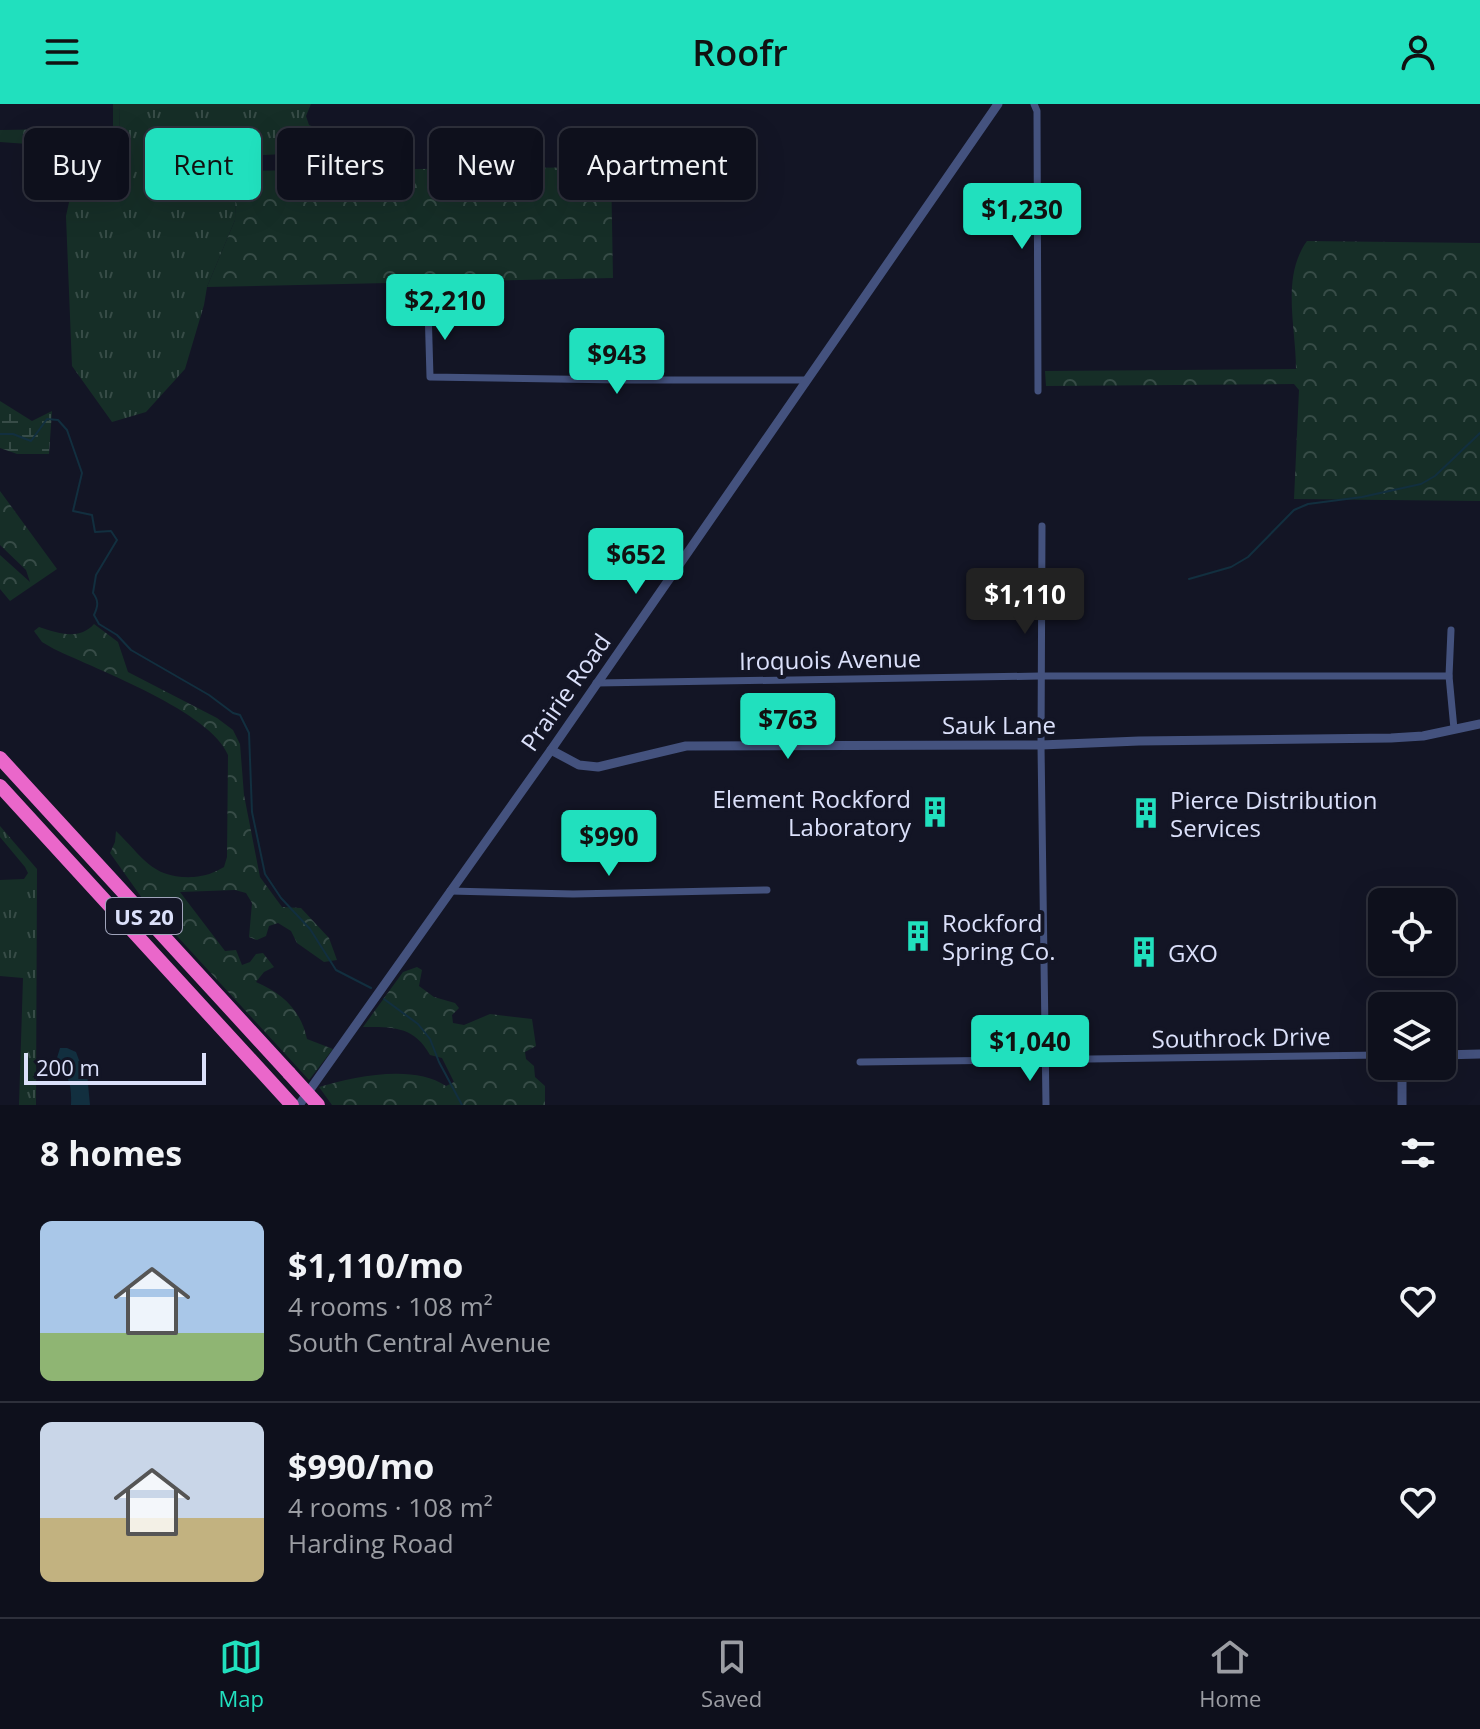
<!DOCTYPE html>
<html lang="en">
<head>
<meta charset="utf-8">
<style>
	body { margin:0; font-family:"Open Sans",sans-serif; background:#171925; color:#f1f3f6; height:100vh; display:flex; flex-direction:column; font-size:30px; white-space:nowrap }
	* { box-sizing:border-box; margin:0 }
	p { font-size:26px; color:#9b9da3 }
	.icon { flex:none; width:44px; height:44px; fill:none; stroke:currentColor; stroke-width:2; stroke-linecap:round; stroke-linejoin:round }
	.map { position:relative; height:1001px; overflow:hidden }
	.panel { display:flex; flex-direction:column; background:#0e101c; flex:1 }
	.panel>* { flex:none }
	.guide { position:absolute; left:24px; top:24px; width:800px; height:72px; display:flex; gap:16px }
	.fabs { position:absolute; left:1368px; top:784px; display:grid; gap:16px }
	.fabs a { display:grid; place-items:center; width:88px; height:88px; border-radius:12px; background:#0e101c; box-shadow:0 8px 32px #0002,0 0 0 2px #2e303b; font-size:40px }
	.scale { position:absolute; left:24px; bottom:20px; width:182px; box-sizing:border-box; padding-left:8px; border:4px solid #dbe0fa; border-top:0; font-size:22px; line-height:28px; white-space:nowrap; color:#dbe0fa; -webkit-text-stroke:6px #131525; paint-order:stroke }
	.price { position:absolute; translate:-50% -68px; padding:0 18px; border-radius:8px; background:#21e0be; color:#111; font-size:26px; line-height:52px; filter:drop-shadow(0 2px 4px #0008) }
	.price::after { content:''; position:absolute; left:50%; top:48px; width:24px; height:18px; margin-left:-12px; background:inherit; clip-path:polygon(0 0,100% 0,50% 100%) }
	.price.selected { background:#222; color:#fff }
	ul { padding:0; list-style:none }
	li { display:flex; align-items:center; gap:24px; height:200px; padding:0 40px }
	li+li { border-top:2px solid #2e303b }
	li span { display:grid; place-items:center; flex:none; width:224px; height:160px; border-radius:12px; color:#555 }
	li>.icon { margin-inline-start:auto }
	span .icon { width:96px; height:96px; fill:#fffc; stroke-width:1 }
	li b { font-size:34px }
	h2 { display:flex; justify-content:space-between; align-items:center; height:96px; padding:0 40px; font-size:34px }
	.tag { padding:0 28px; border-radius:12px; background:#0e101c; box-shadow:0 8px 32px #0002,0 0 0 2px #2e303b; font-size:28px; line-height:72px }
	.tag.selected { background:#21e0be; color:#111 }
	header { display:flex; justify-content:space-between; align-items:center; height:104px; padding:0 40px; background:#21e0be; color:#111; font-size:36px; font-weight:600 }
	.tabs { display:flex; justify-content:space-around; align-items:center; height:112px; border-top:2px solid #2e303b; background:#0e101c; font-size:22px; color:#9b9da3 }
	.tabs a { display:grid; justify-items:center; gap:4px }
	.tabs .selected { color:#21e0be }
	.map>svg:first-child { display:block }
</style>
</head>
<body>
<header><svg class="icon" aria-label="menu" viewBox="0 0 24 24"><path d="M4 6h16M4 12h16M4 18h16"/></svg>Roofr<svg class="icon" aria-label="person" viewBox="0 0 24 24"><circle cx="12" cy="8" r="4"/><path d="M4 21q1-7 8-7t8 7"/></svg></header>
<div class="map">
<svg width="1480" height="1001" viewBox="0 0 1480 1001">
	<defs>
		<pattern id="grass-tufts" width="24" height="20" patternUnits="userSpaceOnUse" patternTransform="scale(2)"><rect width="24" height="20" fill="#162e27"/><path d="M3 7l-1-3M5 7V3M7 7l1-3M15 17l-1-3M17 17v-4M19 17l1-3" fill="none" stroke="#374c47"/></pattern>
		<pattern id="forest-crowns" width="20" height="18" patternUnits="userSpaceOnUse" patternTransform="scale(2)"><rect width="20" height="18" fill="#162e27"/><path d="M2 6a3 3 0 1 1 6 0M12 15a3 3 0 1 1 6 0" fill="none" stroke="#374c47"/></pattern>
		<pattern id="wetland-marsh" width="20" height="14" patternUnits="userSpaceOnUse" patternTransform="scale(2)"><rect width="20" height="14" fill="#162e27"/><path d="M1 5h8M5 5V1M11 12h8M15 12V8" fill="none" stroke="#374c47"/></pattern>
	</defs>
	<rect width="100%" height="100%" fill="#131525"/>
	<!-- grass -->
	<g fill="url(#grass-tufts)">
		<polygon points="119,0 311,0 306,12 309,21 324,27 323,48 242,52 236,67 235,116 207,183 204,201 185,265 146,308 112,318 72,262 66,112 75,71 101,53 120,52"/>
		<polygon points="0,722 37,765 36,1001 19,1001 23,874 0,872 0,776 24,775 28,769 25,763 0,733"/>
	</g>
	<!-- forest -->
	<g fill="url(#forest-crowns)">
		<polygon points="113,0 119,0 120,52 62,52 42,41 0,38 0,26 65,25 67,46 113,45"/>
		<polygon points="611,63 613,174 207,183 235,116 236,67"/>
		<path d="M1307,137l173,2v258l-186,-2 5,-109 -5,-6 -248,2 -1,-15 251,-2c0,-42 -15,-92 11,-128z"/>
		<polygon points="0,387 57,465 10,497 0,485 0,451 30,478 26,466 0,441"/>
		<path d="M94,520l24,18 10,30 89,46 16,12 7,14 4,51 16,82 22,30 19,1 28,30 8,22 -13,2 -27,-19 -6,-12 -13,-8 -9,3 -3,10 -9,4 -8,-3 3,-34 -6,-10 -11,-3 -55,2 45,59 11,-1 6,15 8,-3 6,-8 7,-1 11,14 -10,5 -8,10c26,11 45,28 51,57l26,10 -24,31 -167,-182 -32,-45 5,-11 1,-11c28,27 36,48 78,46 11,-1 20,-4 30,-10l3,-10 1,-102c-17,-43 -130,-85 -174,-106l-12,-7 -8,-11 5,-4c18,6 40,14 55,-3z"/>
		<path d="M417,863l5,3 -3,16 15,11 21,6 4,5 -7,7 1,8 11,2 26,-11 42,5 4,27 -11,6 1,7 8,7 1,11 10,9v19h-213l-13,-18c36,-11 95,-23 127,-1l8,-4 -12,-24 -12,-3c-16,-29 -37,-28 -67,-28l40,-55z"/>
	</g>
	<!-- wetland -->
	<polygon fill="url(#wetland-marsh)" points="0,297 32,317 52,307 49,350 17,350 0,344"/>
	<!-- water -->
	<path fill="#122f3f" d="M60,944h7l9,4 6,16 5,5 3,32h-19c1,-18 -2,-31 -15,-44z"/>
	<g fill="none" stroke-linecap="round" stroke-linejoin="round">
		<!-- stream -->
		<g stroke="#122f3f" stroke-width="2">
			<path d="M0,330h13l18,7 16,-22 11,1 9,10 15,43 -9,38 19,4 3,17 16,-1 6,9 -21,35 -3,18c6,8 5,13 1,22l5,9 18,11 14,15 78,45 24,18 7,2 9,18 3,79 13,62 16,24 29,31 26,41 35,18"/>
			<polyline points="1189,475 1231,463 1248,453 1294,406 1308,400 1362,393 1421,380 1435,372 1480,329"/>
			<polyline points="384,895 418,920 430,935 439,958 462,1001"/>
		</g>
		<!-- minor -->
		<g stroke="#44527e" stroke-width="7">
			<polyline points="1034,0 1037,7 1038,287"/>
			<polyline points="428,203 430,273 620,276 805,276"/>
			<polyline points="1042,422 1041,641 1046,1001"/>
			<polyline points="1451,526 1449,572 1454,625"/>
			<polyline points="596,579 1040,572 1449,572"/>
			<polyline points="450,787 573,790 767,786"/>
			<polyline points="1401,899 1401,902"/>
			<polyline points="860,958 1382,951"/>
		</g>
		<!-- tertiary -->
		<g stroke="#44527e" stroke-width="9">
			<polyline points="551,646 579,661 598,663 686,642 1041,641 1139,637 1391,634 1423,632 1480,620"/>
			<polyline points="1442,951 1480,950"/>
			<polyline points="299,1001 551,646 998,0"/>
			<polyline points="1402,1001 1402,962"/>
		</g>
		<!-- motorway -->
		<g stroke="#ea67ca" stroke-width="14">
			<polyline points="0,654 289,969"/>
			<polyline points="0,682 292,1001"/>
		</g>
		<!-- motorway-bridge -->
		<polyline stroke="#ea67ca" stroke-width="14" points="289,969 318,1001"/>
	</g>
	<!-- icons -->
	<defs>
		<symbol id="building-bare" viewBox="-9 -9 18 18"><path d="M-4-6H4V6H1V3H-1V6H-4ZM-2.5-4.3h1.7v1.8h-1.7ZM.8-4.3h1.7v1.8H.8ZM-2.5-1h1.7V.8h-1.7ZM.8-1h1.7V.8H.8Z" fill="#21e0be" stroke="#131525" stroke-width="2.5" paint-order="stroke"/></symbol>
	</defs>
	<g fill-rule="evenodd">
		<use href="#building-bare" x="913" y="686" width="44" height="44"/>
		<use href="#building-bare" x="1124" y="687" width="44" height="44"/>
		<use href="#building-bare" x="896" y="810" width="44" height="44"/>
		<use href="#building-bare" x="1122" y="826" width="44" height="44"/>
	</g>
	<g text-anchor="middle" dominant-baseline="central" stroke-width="8" stroke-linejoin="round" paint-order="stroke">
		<!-- shield labels -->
		<rect fill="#131525" stroke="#9fa3ba" stroke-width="2" x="106" y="794" width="76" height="36" rx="6"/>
		<g font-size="22" font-weight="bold" fill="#dbe0fa">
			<text x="144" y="812">US 20</text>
		</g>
		<!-- street labels -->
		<g font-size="24" fill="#dbe0fa" stroke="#131525">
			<text transform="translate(830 555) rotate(-1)">Iroquois Avenue</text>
			<text transform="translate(565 588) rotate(-55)">Prairie Road</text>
			<text x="999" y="620">Sauk Lane</text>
			<text transform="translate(1241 933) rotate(-1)">Southrock Drive</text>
		</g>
		<!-- poi labels -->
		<g font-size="24" fill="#dbe0fa" stroke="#131525" text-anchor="start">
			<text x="911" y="694" text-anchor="end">Element Rockford<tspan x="911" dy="28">Laboratory</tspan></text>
			<text x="1170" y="695">Pierce Distribution<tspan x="1170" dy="28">Services</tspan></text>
			<text x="942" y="818">Rockford<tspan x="942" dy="28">Spring Co.</tspan></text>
			<text x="1168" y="848">GXO</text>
		</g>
	</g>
</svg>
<div class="fabs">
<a><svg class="icon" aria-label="locate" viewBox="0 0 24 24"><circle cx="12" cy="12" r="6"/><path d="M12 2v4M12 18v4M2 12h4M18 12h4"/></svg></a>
<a><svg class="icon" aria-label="layers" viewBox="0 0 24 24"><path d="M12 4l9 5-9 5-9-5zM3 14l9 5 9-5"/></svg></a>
</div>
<div class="scale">200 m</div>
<b class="price" style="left:1022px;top:147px">$1,230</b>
<b class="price" style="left:445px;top:238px">$2,210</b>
<b class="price" style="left:617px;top:292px">$943</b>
<b class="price" style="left:636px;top:492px">$652</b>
<b class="price selected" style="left:1025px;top:532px">$1,110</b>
<b class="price" style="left:788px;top:657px">$763</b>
<b class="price" style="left:609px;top:774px">$990</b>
<b class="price" style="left:1030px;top:979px">$1,040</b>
<div class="guide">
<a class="tag">Buy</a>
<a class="tag selected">Rent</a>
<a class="tag">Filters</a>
<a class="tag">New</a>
<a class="tag">Apartment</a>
</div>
</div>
<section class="panel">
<h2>8 homes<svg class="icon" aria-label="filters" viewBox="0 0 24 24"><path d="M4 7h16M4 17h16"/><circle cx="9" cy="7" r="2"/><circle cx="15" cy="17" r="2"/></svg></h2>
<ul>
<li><span style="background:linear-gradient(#a9c7e8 70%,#8fb573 0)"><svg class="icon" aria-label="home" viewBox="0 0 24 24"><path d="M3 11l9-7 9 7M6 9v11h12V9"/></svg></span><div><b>$1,110/mo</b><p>4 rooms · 108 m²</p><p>South Central Avenue</p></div><svg class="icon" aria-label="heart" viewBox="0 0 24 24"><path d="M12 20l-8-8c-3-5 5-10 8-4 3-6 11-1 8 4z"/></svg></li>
<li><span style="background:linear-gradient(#c9d6e8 60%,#c2b280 0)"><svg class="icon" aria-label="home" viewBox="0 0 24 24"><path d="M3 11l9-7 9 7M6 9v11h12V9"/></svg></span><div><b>$990/mo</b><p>4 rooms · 108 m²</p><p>Harding Road</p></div><svg class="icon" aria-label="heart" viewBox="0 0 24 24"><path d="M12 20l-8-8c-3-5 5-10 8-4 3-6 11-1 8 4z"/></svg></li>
</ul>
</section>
<nav class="tabs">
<a class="selected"><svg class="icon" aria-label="map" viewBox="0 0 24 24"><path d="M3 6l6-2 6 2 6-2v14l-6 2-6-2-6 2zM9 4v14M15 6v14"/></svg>Map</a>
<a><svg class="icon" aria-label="saved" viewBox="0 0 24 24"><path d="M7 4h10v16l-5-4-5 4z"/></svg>Saved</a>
<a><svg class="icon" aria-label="home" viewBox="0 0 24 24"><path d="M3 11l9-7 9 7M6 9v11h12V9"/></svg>Home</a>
</nav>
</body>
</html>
